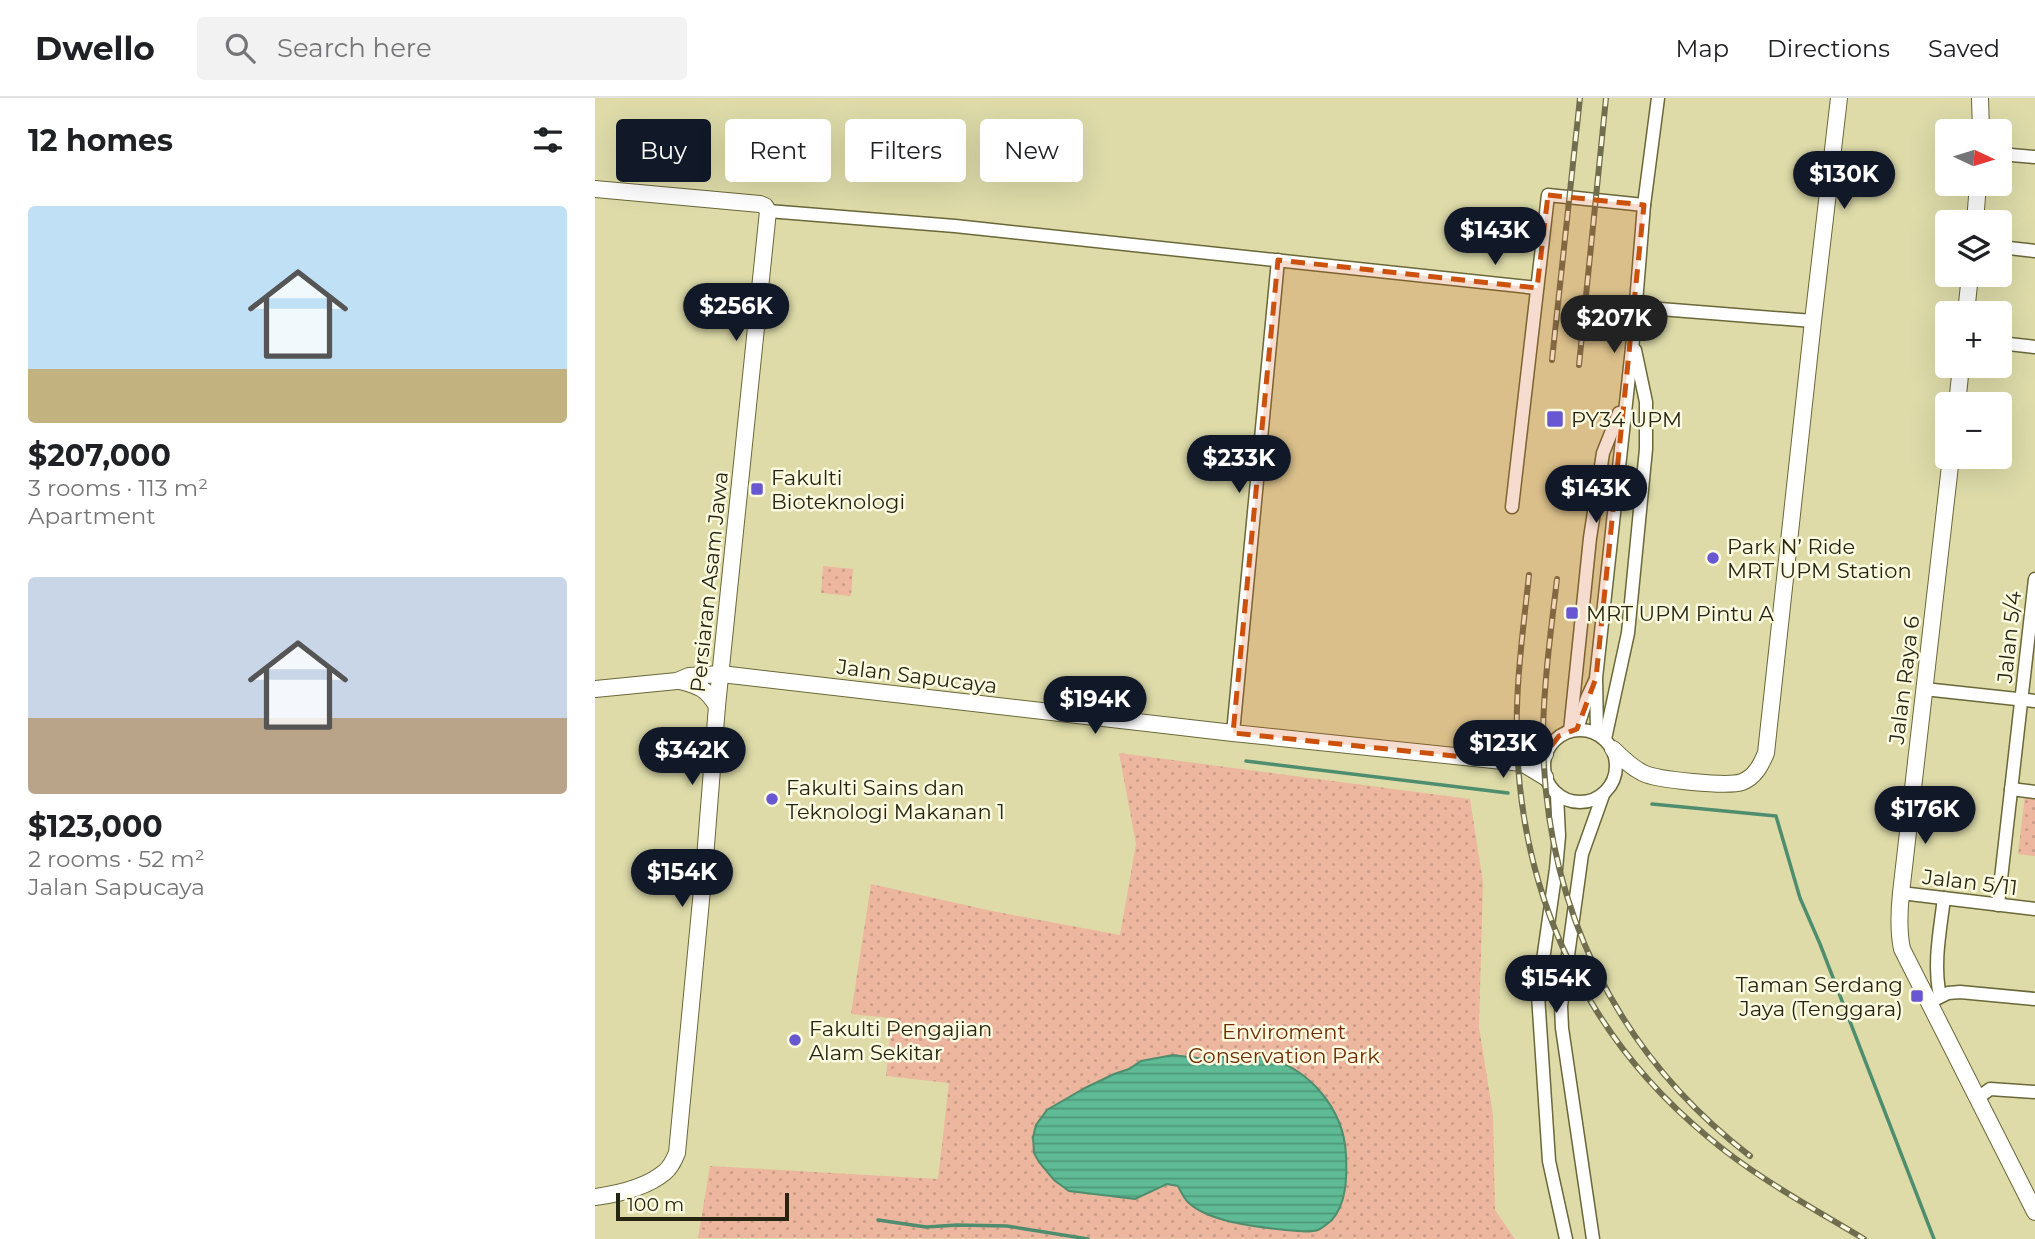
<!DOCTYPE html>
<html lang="en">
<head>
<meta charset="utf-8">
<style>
	body { margin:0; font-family:Montserrat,sans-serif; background:#f2f2f2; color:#202124; height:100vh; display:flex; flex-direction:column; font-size:26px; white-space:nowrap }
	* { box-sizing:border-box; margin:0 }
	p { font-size:23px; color:#757577 }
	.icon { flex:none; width:38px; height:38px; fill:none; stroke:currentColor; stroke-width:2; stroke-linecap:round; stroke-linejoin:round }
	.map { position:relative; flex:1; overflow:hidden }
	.details { display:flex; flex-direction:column; background:#fff; width:595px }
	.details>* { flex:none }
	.banner { position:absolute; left:21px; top:21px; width:665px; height:63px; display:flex; gap:14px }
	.needle { width:46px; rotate:94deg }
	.controls { position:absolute; left:1340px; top:21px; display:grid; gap:14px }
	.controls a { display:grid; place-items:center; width:77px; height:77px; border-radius:7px; background:#fff; box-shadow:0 7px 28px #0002; font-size:35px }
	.scale { position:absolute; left:21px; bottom:18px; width:173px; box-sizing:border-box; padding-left:7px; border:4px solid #262511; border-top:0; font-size:19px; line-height:24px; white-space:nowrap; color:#262511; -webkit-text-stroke:5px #fcfbe1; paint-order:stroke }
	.price { position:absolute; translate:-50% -60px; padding:0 16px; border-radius:24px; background:#111827; color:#fff; font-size:23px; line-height:46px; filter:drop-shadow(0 2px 4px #0008) }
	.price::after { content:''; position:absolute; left:50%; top:42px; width:21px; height:16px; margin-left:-10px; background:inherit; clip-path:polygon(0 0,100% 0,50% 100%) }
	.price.current { background:#222; color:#fff }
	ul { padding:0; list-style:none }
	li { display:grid; align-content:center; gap:14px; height:371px; padding:0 28px }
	li span { display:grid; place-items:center; height:217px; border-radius:7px; color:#555 }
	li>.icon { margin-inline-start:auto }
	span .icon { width:126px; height:126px; fill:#fffc; stroke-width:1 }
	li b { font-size:30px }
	h2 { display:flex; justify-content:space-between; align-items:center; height:84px; padding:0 28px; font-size:30px }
	.chip { padding:0 24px; border-radius:7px; background:#fff; box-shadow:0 7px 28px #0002; font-size:24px; line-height:63px }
	.chip.current { background:#111827; color:#fff }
	header { display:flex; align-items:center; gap:42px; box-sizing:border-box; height:98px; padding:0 35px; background:#fff; border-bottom:2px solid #e0e0e0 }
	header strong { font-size:33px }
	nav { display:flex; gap:38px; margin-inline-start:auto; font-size:24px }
	.search { width:490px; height:63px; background:#f2f2f2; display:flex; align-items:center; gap:18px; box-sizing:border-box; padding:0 24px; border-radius:7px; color:#757577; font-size:26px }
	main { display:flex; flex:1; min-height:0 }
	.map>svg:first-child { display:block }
</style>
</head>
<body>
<header>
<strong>Dwello</strong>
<div class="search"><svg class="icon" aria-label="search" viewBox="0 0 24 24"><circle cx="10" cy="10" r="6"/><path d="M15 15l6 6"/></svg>Search here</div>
<nav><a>Map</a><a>Directions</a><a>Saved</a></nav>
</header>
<main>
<section class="details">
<h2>12 homes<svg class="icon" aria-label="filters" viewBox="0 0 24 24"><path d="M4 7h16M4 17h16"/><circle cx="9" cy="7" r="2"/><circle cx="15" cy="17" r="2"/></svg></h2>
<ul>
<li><span style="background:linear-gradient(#bfe0f5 75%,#c2b280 0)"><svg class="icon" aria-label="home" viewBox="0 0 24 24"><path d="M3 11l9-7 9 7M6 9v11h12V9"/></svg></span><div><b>$207,000</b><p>3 rooms · 113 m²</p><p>Apartment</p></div></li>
<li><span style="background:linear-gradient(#c9d6e8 65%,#b9a48a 0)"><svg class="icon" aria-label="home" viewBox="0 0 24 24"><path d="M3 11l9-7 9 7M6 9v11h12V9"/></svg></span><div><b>$123,000</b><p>2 rooms · 52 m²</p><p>Jalan Sapucaya</p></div></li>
</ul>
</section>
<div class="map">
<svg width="1440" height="1141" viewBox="0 0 1440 1141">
	<defs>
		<pattern id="green-dots" width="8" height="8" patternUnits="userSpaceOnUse" patternTransform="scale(1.75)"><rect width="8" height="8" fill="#edb69e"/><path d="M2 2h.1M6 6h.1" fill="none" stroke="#cb9c87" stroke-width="1.8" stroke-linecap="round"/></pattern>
		<pattern id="water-rules" width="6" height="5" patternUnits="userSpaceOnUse" patternTransform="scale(1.75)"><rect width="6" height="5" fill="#5fbb96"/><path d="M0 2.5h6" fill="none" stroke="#4e9879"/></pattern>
	</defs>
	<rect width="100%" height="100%" fill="#dedba9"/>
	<!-- green -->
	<g fill="url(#green-dots)">
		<polygon points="228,468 258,471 256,498 226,495"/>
		<polygon points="524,655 875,701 888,784 884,929 898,1017 900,1112 920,1141 103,1140 115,1068 343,1081 354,985 291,978 297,920 256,916 276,786 397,813 525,837 541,746"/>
		<polygon points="1430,697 1440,698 1440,758 1423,756"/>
	</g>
	<!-- water -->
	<path fill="url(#water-rules)" stroke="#4e8e6e" stroke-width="2" d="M578,957c10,1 22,4 32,3 18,-1 39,-4 58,-1 46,10 81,52 83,98 1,21 1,49 -15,66 -3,2 -10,8 -13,9 -9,3 -23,1 -32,0 -28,-3 -81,-8 -100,-30 -3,-4 -6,-10 -8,-14l-11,-2 -32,15 -66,-8 -15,-11 -15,-18 -5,-9 -1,-16 3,-12 11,-15 38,-22 29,-14 15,-5 12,-8z"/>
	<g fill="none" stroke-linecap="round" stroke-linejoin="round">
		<!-- stream -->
		<g stroke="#4e8e6e" stroke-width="3.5">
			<polyline points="651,663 913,695"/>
			<polyline points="1057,706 1181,718 1205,800 1225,846 1339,1141"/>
			<polyline points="283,1122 331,1129 362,1127 412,1128 493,1141"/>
		</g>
		<defs>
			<g id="minor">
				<polyline points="1405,56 1440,59"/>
				<polyline points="173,113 360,128 942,190"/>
				<polyline points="1405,149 1440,153"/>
				<polyline points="1040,209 1218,223"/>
				<polyline points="1405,245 1440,249"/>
				<polyline points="917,409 953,97 1049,107"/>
				<polyline points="1329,591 1440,603"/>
				<polyline points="982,631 992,600 1000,583"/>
				<circle cx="985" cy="668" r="36"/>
				<polyline points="975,633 995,440 1008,355 1024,315"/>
				<polyline points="638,635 683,162"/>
				<polyline points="1002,636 1001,580 1038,241 1049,107 1063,0"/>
				<polyline points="1010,641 1033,535 1051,351 1051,304 1040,252"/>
				<polyline points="1416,691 1440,694"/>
				<polyline points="962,697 964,738 961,771 943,897 954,1063 971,1141"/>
				<polyline points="1306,795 1440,811"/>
				<polyline points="1403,807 1440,481"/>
				<path d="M1345,898c-7,-32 0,-65 4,-98"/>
				<polyline points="1335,904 1353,895 1365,894 1440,901"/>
				<polyline points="1383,1000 1395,991 1440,994"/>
				<polyline points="998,1141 967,930 966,908 987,756 1008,697"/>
			</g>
			<g id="tertiary">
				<polyline points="1385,0 1386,33"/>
				<path d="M0,91l165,15 5,2 3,5 -51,495 -12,152 -28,295c-3,7 -6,14 -12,19 -18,15 -47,22 -70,25"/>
				<polyline points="1380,124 1383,86"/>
				<polyline points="1371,215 1375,177"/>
				<polyline points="1362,306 1366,268"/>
				<path d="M1356,359l-50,436c-2,19 -3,37 1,56l133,263"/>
				<path d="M85,583c19,5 26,7 37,25"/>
				<polyline points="0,591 82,583 94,578 126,576 638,635 927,665 950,679"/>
				<path d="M1018,651c9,9 18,18 30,24 14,7 85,14 99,9 13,-5 19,-17 24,-29l47,-432 26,-223"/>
				<polyline points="927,665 950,656"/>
			</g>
		</defs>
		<!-- minor casing -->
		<use href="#minor" stroke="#6a6738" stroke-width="15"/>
		<!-- tertiary casing -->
		<use href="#tertiary" stroke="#6a6738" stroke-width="18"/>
		<!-- minor -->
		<use href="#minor" stroke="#fff" stroke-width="12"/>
		<!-- tertiary -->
		<use href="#tertiary" stroke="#fff" stroke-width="16"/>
		<defs>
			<g id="rail">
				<polyline points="957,262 985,0"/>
				<polyline points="984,267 1011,0"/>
				<path d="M934,477c-6,56 -14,112 -12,169 5,156 71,294 191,393 47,40 103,70 156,102"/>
				<path d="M962,481c-6,51 -13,102 -14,153 0,171 72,320 207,424"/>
			</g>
		</defs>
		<!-- rail casing -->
		<use href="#rail" stroke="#706e4e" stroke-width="6"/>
		<!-- rail -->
		<use href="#rail" stroke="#fcfbe1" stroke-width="3.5" stroke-dasharray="10" stroke-linecap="butt"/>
	</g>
	<!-- marked area -->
	<path fill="#cb510d" fill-opacity="0.2" stroke="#cb510d" stroke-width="5" stroke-dasharray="14 9" stroke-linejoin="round" d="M953,97l96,10 -48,473 -19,51 -18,7 -14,18 -23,9 -289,-30 45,-473 259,28z"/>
	<!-- markers -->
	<g fill="#6857d0" stroke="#fcfbe1" stroke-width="2.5">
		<rect x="951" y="312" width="18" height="18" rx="3.5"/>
		<rect x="155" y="384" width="14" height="14" rx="3.5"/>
		<circle cx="1118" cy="460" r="7"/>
		<rect x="970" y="508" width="14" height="14" rx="3.5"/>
		<circle cx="177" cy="701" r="7"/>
		<rect x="1315" y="891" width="14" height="14" rx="3.5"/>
		<circle cx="200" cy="942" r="7"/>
	</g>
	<g text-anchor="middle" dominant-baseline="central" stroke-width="5" stroke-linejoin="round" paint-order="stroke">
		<!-- poi labels -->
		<g font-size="21" fill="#262511" stroke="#fcfbe1" text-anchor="start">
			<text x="976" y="321">PY34 UPM</text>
			<text x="176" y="379">Fakulti<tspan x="176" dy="24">Bioteknologi</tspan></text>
			<text x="1132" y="448">Park N’ Ride<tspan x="1132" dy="24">MRT UPM Station</tspan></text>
			<text x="991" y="515">MRT UPM Pintu A</text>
			<text x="191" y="689">Fakulti Sains dan<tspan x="191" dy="24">Teknologi Makanan 1</tspan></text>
			<text x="1308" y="886" text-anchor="end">Taman Serdang<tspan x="1308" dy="24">Jaya (Tenggara)</tspan></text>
			<text x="214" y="930">Fakulti Pengajian<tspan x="214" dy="24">Alam Sekitar</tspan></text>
		</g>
		<!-- street labels -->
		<g font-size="21" fill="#262511" stroke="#fcfbe1">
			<text transform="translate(114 484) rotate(-84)">Persiaran Asam Jawa</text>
			<text transform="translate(1414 539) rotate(-84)">Jalan 5/4</text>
			<text transform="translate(322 578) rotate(7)">Jalan Sapucaya</text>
			<text transform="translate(1309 582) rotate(-83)">Jalan Raya 6</text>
			<text transform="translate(1375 784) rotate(7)">Jalan 5/11</text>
		</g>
		<!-- park labels -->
		<g font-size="21" fill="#6f2b02" stroke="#fcfbe1">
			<text x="689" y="933">Enviroment<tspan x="689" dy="24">Conservation Park</tspan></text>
		</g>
	</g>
</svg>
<div class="controls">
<a><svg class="needle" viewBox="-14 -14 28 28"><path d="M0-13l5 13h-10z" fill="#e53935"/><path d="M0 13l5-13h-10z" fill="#757577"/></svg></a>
<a><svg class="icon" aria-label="layers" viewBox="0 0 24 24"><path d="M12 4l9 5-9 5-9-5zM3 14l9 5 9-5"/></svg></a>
<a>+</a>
<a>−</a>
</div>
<div class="scale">100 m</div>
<b class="price" style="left:1249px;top:113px">$130K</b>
<b class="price" style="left:900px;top:169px">$143K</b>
<b class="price" style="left:141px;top:245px">$256K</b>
<b class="price current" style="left:1019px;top:257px">$207K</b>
<b class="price" style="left:644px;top:397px">$233K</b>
<b class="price" style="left:1001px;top:427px">$143K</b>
<b class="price" style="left:500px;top:638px">$194K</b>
<b class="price" style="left:908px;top:682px">$123K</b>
<b class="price" style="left:97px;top:689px">$342K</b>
<b class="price" style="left:1330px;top:748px">$176K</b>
<b class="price" style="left:87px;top:811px">$154K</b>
<b class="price" style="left:961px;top:917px">$154K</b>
<div class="banner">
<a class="chip current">Buy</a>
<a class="chip">Rent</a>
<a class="chip">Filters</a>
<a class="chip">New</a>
</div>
</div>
</main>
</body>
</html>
